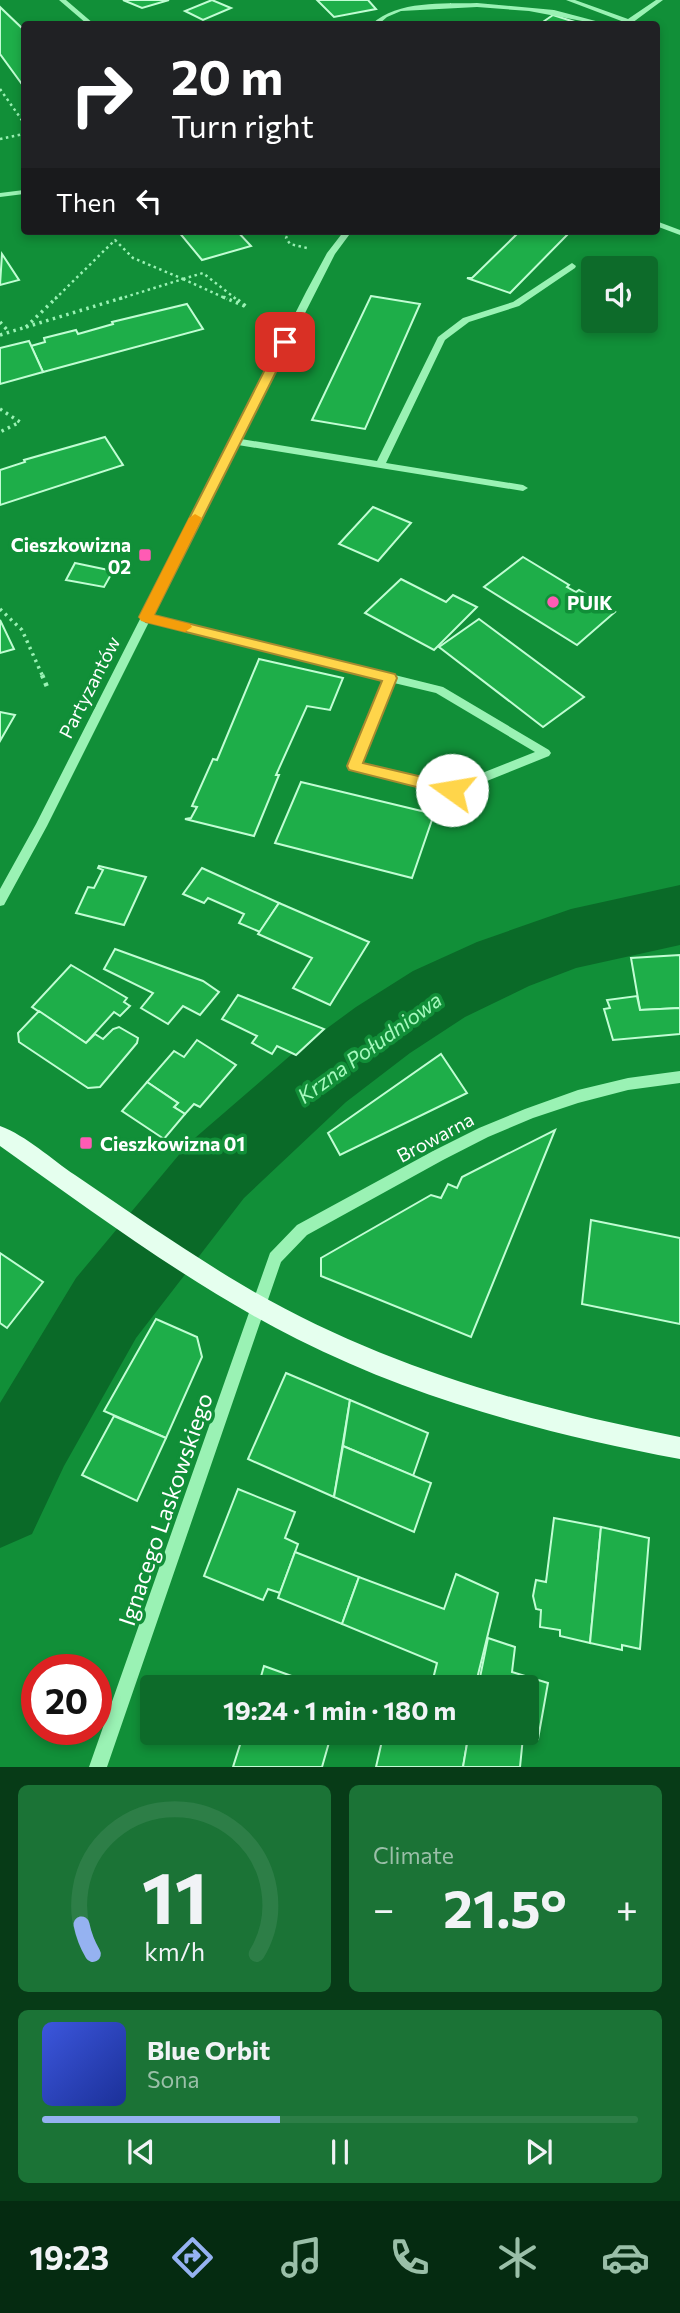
<!DOCTYPE html>
<html lang="en">
<head>
<meta charset="utf-8">
<style>
  :root { --surface:#0d6b2a; --page:#1b7336; --text:#f1f3f6; --muted:#9abfa8; --line:#2d7e47; --accent:#95b2f1 }
  body { margin:0; font-family:Commissioner,sans-serif; background:var(--page); color:var(--text); height:100vh; display:flex; flex-direction:column; font-size:26px; white-space:nowrap }
  * { box-sizing:border-box; margin:0 }
  p { font-size:23px; color:var(--muted) }
  .icon { flex:none; width:38px; height:38px; fill:none; stroke:currentColor; stroke-width:2; stroke-linecap:round; stroke-linejoin:round }
  .map { position:relative; height:1767px; overflow:hidden }
  .sheet { display:flex; flex-direction:column; gap:18px; padding:18px; background:#073b17; flex:1 }
  .sheet>* { flex:none }
  .top-card { position:absolute; left:21px; top:21px; width:639px; height:214px; border-radius:7px; box-shadow:0 4px 10px #0003; background:#202124; color:#fff; overflow:hidden }
  .buttons { position:absolute; left:581px; top:256px; display:grid; gap:14px }
  .buttons a { display:grid; place-items:center; width:77px; height:77px; border-radius:7px; background:var(--surface); box-shadow:0 4px 10px #0003; font-size:35px }
  .speed { position:absolute; left:21px; top:1654px; display:flex; gap:14px; font-size:35px; font-weight:700; text-align:center }
  .speed>* { display:grid; place-content:center; width:91px; height:91px; border-radius:50%; background:var(--surface); box-shadow:0 4px 10px #0003; line-height:1 }
  .speed .limit { border:10px solid #d22; background:#fff; color:#111 }
  .pin { position:absolute; display:grid; place-items:center; width:60px; height:60px; color:#fff; margin:-30px; border-radius:14px; box-shadow:0 4px 10px #0006 }
  .me { position:absolute; width:77px; margin:-38px; rotate:283deg; stroke-linejoin:round; filter:drop-shadow(0 0 5px #0008) }
  .turn { display:flex; align-items:center; gap:24px; height:147px; padding:0 35px; font-size:32px }
  .turn .icon { width:91px; height:91px; stroke-width:2.5 }
  .turn b { display:block; font-size:49px; line-height:60px }
  .then { display:flex; align-items:center; height:66px; padding:0 35px; background:#0003; gap:14px; font-size:26px }
  .big { font-size:52px; font-weight:700; line-height:1.1 }
  .sheet .widget { flex:1; display:flex; flex-direction:column; justify-content:center; gap:10px; min-width:0; padding:0 24px; border-radius:10px; background:var(--page) }
  .sheet .dial { align-items:center; gap:0 }
  .dial svg { height:182px; overflow:visible; fill:none; stroke:var(--line); stroke-width:7; stroke-linecap:round; text-anchor:middle }
  .dial text { fill:var(--text); stroke:none }
  .song { display:flex; align-items:center; gap:21px }
  .cover { width:84px; height:84px; border-radius:10px; background:linear-gradient(135deg,hsl(230 70% 55%),hsl(230 70% 35%)) }
  .played { height:7px; border-radius:4px; background:linear-gradient(90deg,var(--accent) 40%,var(--line) 40%) }
  .keys { display:flex; justify-content:space-around; direction:ltr }
  .heat { display:flex; justify-content:space-between; align-items:center; font-size:38px; direction:ltr }
  .sheet .tiles { flex:1; display:grid; gap:18px; grid-template-columns:1fr 1fr }
  .widget:last-child { grid-column:span 2 }
  .trip { position:absolute; left:140px; top:1675px; width:399px; height:70px; border-radius:7px; background:var(--surface); box-shadow:0 4px 10px #0003; font-weight:700; line-height:70px; text-align:center }
  .dock { display:flex; height:112px; justify-content:space-around; align-items:center; background:#052b11; color:var(--muted) }
  .dock .icon { width:49px; height:49px }
  .dock .current { color:var(--accent) }
  .dock b { font-size:32px; color:var(--text) }
  .map>svg:first-child { display:block }
</style>
</head>
<body>
<div class="map">
<svg width="680" height="1767" viewBox="0 0 680 1767">
  <rect width="100%" height="100%" fill="#118f38"/>
  <g fill="none" stroke-linecap="round" stroke-linejoin="round">
    <polygon fill="#0a6a28" fill-rule="evenodd" points="680,885 680,945 576,968 529,986 465,1017 410,1053 346,1102 244,1198 136,1338 64,1466 32,1534 0,1548 0,1403 76,1278 188,1144 292,1054 356,1007 413,971 477,942 571,909"/>
  </g>
  <g fill="#1eae49" stroke="#c1fdd3" stroke-width="2">
    <polygon points="123,0 169,0 142,8"/>
    <polygon points="212,0 231,8 203,20 185,11"/>
    <polygon points="317,0 368,0 376,9 334,17"/>
    <polygon points="0,7 24,30 24,87 0,54"/>
    <polygon points="553,15 581,24 540,24"/>
    <polygon points="178,231 237,231 251,246 202,260"/>
    <polygon points="520,231 571,231 510,293 467,278 472,278"/>
    <polygon points="2,254 19,280 0,285"/>
    <polygon points="371,296 420,304 365,429 312,420"/>
    <polygon points="187,304 203,329 43,372 31,346 45,342 44,338 76,330 78,334 113,324 112,322"/>
    <polygon points="29,341 43,372 0,384 0,348"/>
    <polygon points="105,437 123,465 0,505 0,470 25,462 24,460"/>
    <polygon points="373,507 411,523 378,561 339,544"/>
    <polygon points="523,557 569,585 567,587 576,592 579,590 615,612 577,645 484,587"/>
    <polygon points="75,563 113,571 104,587 66,580"/>
    <polygon points="401,579 446,602 453,595 477,607 434,650 365,613"/>
    <polygon points="479,619 584,697 543,727 439,647"/>
    <polygon points="0,620 14,649 0,653"/>
    <polygon points="259,659 343,678 330,710 307,706 276,775 279,775 254,836 185,819 191,818 197,807 192,806 213,759 217,760"/>
    <polygon points="0,712 15,715 0,741"/>
    <polygon points="301,782 434,814 412,878 275,843"/>
    <polygon points="99,866 146,877 124,925 76,913 88,887 94,888 103,870 98,868"/>
    <polygon points="202,868 279,903 260,932 239,923 244,914 208,898 204,903 183,894"/>
    <polygon points="279,903 369,942 330,1005 293,988 312,958 258,934"/>
    <polygon points="115,949 203,981 219,992 200,1015 183,1006 168,1024 141,1008 153,993 104,969"/>
    <polygon points="680,955 680,1008 640,1010 631,958"/>
    <polygon points="71,965 127,998 124,1002 130,1006 120,1016 114,1012 86,1043 32,1007"/>
    <polygon points="238,995 324,1029 296,1055 277,1046 272,1054 252,1043 257,1036 222,1019"/>
    <polygon points="637,996 640,1010 680,1008 680,1034 613,1040 604,1009 610,1008 607,1000"/>
    <polygon points="39,1011 86,1043 95,1034 103,1039 113,1029 119,1027 138,1038 137,1043 100,1087 88,1088 19,1042 18,1033"/>
    <polygon points="197,1040 236,1065 200,1107 194,1104 185,1114 174,1107 178,1103 147,1082 174,1051 184,1057"/>
    <polygon points="441,1054 467,1093 340,1155 328,1133"/>
    <polygon points="147,1082 178,1103 174,1107 185,1114 164,1139 122,1111"/>
    <polygon points="555,1130 471,1337 321,1276 321,1258 431,1195 441,1198 448,1184 457,1188 462,1177"/>
    <polygon points="591,1220 680,1238 680,1324 582,1304"/>
    <polygon points="0,1253 43,1282 7,1328 0,1323"/>
    <polygon points="156,1319 197,1337 202,1357 166,1438 104,1411"/>
    <polygon points="286,1373 350,1400 334,1497 248,1459"/>
    <polygon points="350,1400 428,1433 413,1476 343,1446"/>
    <polygon points="114,1416 166,1438 137,1501 82,1475"/>
    <polygon points="343,1446 431,1483 414,1532 334,1497"/>
    <polygon points="238,1489 295,1512 285,1538 298,1544 280,1593 268,1589 263,1600 204,1576"/>
    <polygon points="554,1518 601,1527 590,1643 560,1636 560,1630 540,1627 541,1610 536,1609 533,1596 536,1580 546,1582"/>
    <polygon points="601,1527 649,1538 640,1649 622,1645 622,1650 590,1643"/>
    <polygon points="295,1552 359,1577 342,1624 278,1598"/>
    <polygon points="456,1574 498,1593 475,1687 431,1687 437,1663 342,1624 359,1577 444,1609"/>
    <polygon points="488,1638 515,1647 512,1672 548,1683 538,1739 490,1732 527,1732 527,1687 478,1687"/>
    <polygon points="264,1666 322,1687 258,1687"/>
    <polygon points="244,1732 332,1732 322,1767 233,1767"/>
    <polygon points="384,1732 457,1732 464,1735 468,1738 463,1767 376,1767"/>
    <polygon points="469,1732 523,1737 520,1767 463,1767"/>
  </g>
  <g fill="none" stroke-linecap="round" stroke-linejoin="round">
    <g stroke="#9af2b4" stroke-width="2.5" stroke-dasharray="2.5 3.5" stroke-linecap="butt">
      <polyline points="0,89 24,123"/>
      <polyline points="0,139 24,134"/>
      <polyline points="290,231 286,238 290,244 307,248"/>
      <polyline points="183,279 227,299"/>
      <polyline points="183,279 203,273 236,299"/>
      <polyline points="55,299 115,240 133,258 183,279"/>
      <polyline points="119,299 183,279"/>
    </g>
    <g stroke="#9af2b4" stroke-width="3.5" stroke-dasharray="2.5 4.5" stroke-linecap="butt">
      <polyline points="223,297 247,307 234,297"/>
      <polyline points="0,322 9,332"/>
      <polyline points="26,327 57,297"/>
      <polyline points="26,327 125,297"/>
      <polyline points="0,335 26,327"/>
      <polyline points="0,409 20,422 0,432"/>
      <polyline points="0,609 22,630 43,677"/>
    </g>
    <polyline stroke="#9af2b4" stroke-width="4.5" stroke-dasharray="3.5 5" stroke-linecap="butt" points="42,675 48,689"/>
    <g fill="#9af2b4" fill-rule="evenodd">
      <polygon points="59,0 66,0 94,24 87,24"/>
      <polygon points="566,0 575,0 628,19 656,0 663,0 632,23 623,24 624,22"/>
      <path d="M 477,3 L 554,10 L 607,24 L 598,24 L 529,11 L 477,7 L 401,11 L 387,17 L 379,24 L 372,24 C 398,0 443,4 477,3 Z"/>
      <polygon points="24,190 24,194 0,197 0,193"/>
      <polygon points="656,221 680,230 680,235 656,226"/>
      <path d="M 344,231 L 352,231 L 335,254 L 241,439 L 377,461 L 438,337 L 463,318 L 513,302 L 572,263 L 576,266 L 575,268 L 519,306 L 469,322 L 445,340 L 386,463 L 523,485 L 528,488 L 523,491 L 238,445 L 153,615 L 443,687 L 549,750 L 551,753 L 549,756 L 452,795 L 350,769 L 348,766 L 384,680 L 149,622 L 47,826 L 4,905 L 0,906 L 0,889 L 36,824 L 306,292 L 327,253 ZM 394,683 L 436,693 L 535,752 L 452,785 L 361,763 Z"/>
      <polygon points="680,1071 680,1083 628,1090 578,1103 533,1118 488,1137 443,1160 307,1235 281,1262 107,1767 89,1767 270,1253 297,1225 433,1151 479,1128 525,1109 578,1090 628,1078"/>
    </g>
    <path fill="#e5ffee" fill-rule="evenodd" d="M 0,1126 C 27,1136 51,1159 75,1175 C 126,1210 177,1245 229,1277 C 368,1362 521,1406 680,1437 L 680,1459 C 548,1434 418,1400 297,1339 C 192,1286 96,1214 0,1146 Z"/>
  </g>
  <polygon fill="#ffd54a" stroke="#a68a30" stroke-width="2" points="285,338 291,342 154,615 395,674 397,678 363,763 457,785 459,790 457,794 452,796 349,770 347,766 382,681 146,622 139,617 279,342"/>
  <polygon fill="#f59e0b" points="195,514 202,518 154,615 190,624 192,627 185,632 141,621 139,617 189,518"/>
  <g fill="#ff5bb4" stroke="#118f38" stroke-width="2.5">
    <rect x="138" y="548" width="14" height="14" rx="3.5"/>
    <circle cx="553" cy="602" r="7"/>
    <rect x="79" y="1136" width="14" height="14" rx="3.5"/>
  </g>
  <g text-anchor="middle" dominant-baseline="central" stroke-width="7" stroke-linejoin="round" paint-order="stroke">
    <g font-size="19" font-weight="bold" fill="#fff" stroke="#118f38" text-anchor="start">
      <text x="131" y="544" text-anchor="end">Cieszkowizna<tspan x="131" dy="22">02</tspan></text>
      <text x="567" y="602">PUIK</text>
      <text x="100" y="1143">Cieszkowizna 01</text>
    </g>
    <g font-size="19" fill="#fff" stroke="#118f38">
      <text transform="translate(89 687) rotate(-63)">Partyzantów</text>
      <text transform="translate(435 1137) rotate(-28)">Browarna</text>
    </g>
    <g font-size="21" font-style="italic" fill="#a6f9be" stroke="#118f38">
      <text transform="translate(369 1047) rotate(-36)">Krzna Południowa</text>
    </g>
    <g font-size="23" fill="#fff" stroke="#118f38">
      <text transform="translate(165 1509) rotate(-71)">Ignacego Laskowskiego</text>
    </g>
  </g>
</svg>
<div class="buttons">
<a><svg class="icon" aria-label="sound" viewBox="0 0 24 24"><path d="M4 9h4l5-4v14l-5-4H4zM17 9q2 3 0 6"/></svg></a>
</div>
<div class="speed"><div class="limit">20</div></div>
<div class="pin" style="left:285px;top:342px;background:#d93025"><svg class="icon" aria-label="arrive" viewBox="0 0 24 24"><path d="M6 21V4h12l-3 4 3 4H6"/></svg></div>
<svg class="me" style="left:452px;top:790px" viewBox="-20 -20 40 40"><circle r="19" fill="#fff"/><path d="M0-13L10 11 0 6-10 11z" fill="#ffd54a"/></svg>
<div class="trip">19:24 · 1 min · 180 m</div>
<div class="top-card">
<div class="turn"><svg class="icon" aria-label="right" viewBox="0 0 24 24"><path d="M7 20v-9h11M14 6l5 5-5 5"/></svg><div><b>20 m</b>Turn right</div></div>
<div class="then">Then<svg class="icon" aria-label="left" viewBox="0 0 24 24"><path d="M17 20v-9H6M10 6l-5 5 5 5"/></svg></div>
</div>
</div>
<section class="sheet">
<div class="tiles">
<div class="widget dial"><svg viewBox="0 0 100 80">
<path d="M14 69A42 42 0 1 1 86 69"/>
<path d="M14 69A42 42 0 0 1 9 56" stroke="#95b2f1"/>
<text x="50" y="56" font-size="32" font-weight="700">11</text>
<text x="50" y="72" font-size="11">km/h</text>
</svg></div>
<div class="widget"><p>Climate</p>
<div class="heat"><a>−</a><b class="big">21.5°</b><a>+</a></div>
</div>
<div class="widget">
<div class="song"><i class="cover"></i><div><b>Blue Orbit</b><p>Sona</p></div></div>
<div class="played"></div>
<div class="keys"><svg class="icon" aria-label="previous" viewBox="0 0 24 24"><path d="M18 5L8 12l10 7zM5 5v14"/></svg><svg class="icon" aria-label="pause" viewBox="0 0 24 24"><path d="M8 5v14M16 5v14"/></svg><svg class="icon" aria-label="next" viewBox="0 0 24 24"><path d="M6 5l10 7-10 7zM19 5v14"/></svg></div>
</div>
</div>
</section>
<nav class="dock">
<b>19:23</b>
<svg class="icon current" aria-label="directions" viewBox="0 0 24 24"><path d="M12 3l9 9-9 9-9-9zM9 14v-3h6M13 9l2 2-2 2"/></svg>
<svg class="icon" aria-label="music" viewBox="0 0 24 24"><path d="M9 18V5l10-2v13"/><circle cx="6" cy="18" r="3"/><circle cx="16" cy="16" r="3"/></svg>
<svg class="icon" aria-label="phone" viewBox="0 0 24 24"><path d="M5 4h4l2 5-3 2q2 4 5 5l2-3 5 2v4C11 20 4 13 5 4z"/></svg>
<svg class="icon" aria-label="climate" viewBox="0 0 24 24"><path d="M12 3v18M4 7l16 10M4 17L20 7"/></svg>
<svg class="icon" aria-label="car" viewBox="0 0 24 24"><path d="M5 17H2v-5l4-1 3-4h7l3 4 3 1v5h-3M9 17h6M6 11h13"/><circle cx="7" cy="17" r="2"/><circle cx="17" cy="17" r="2"/></svg>
</nav>
</body>
</html>
